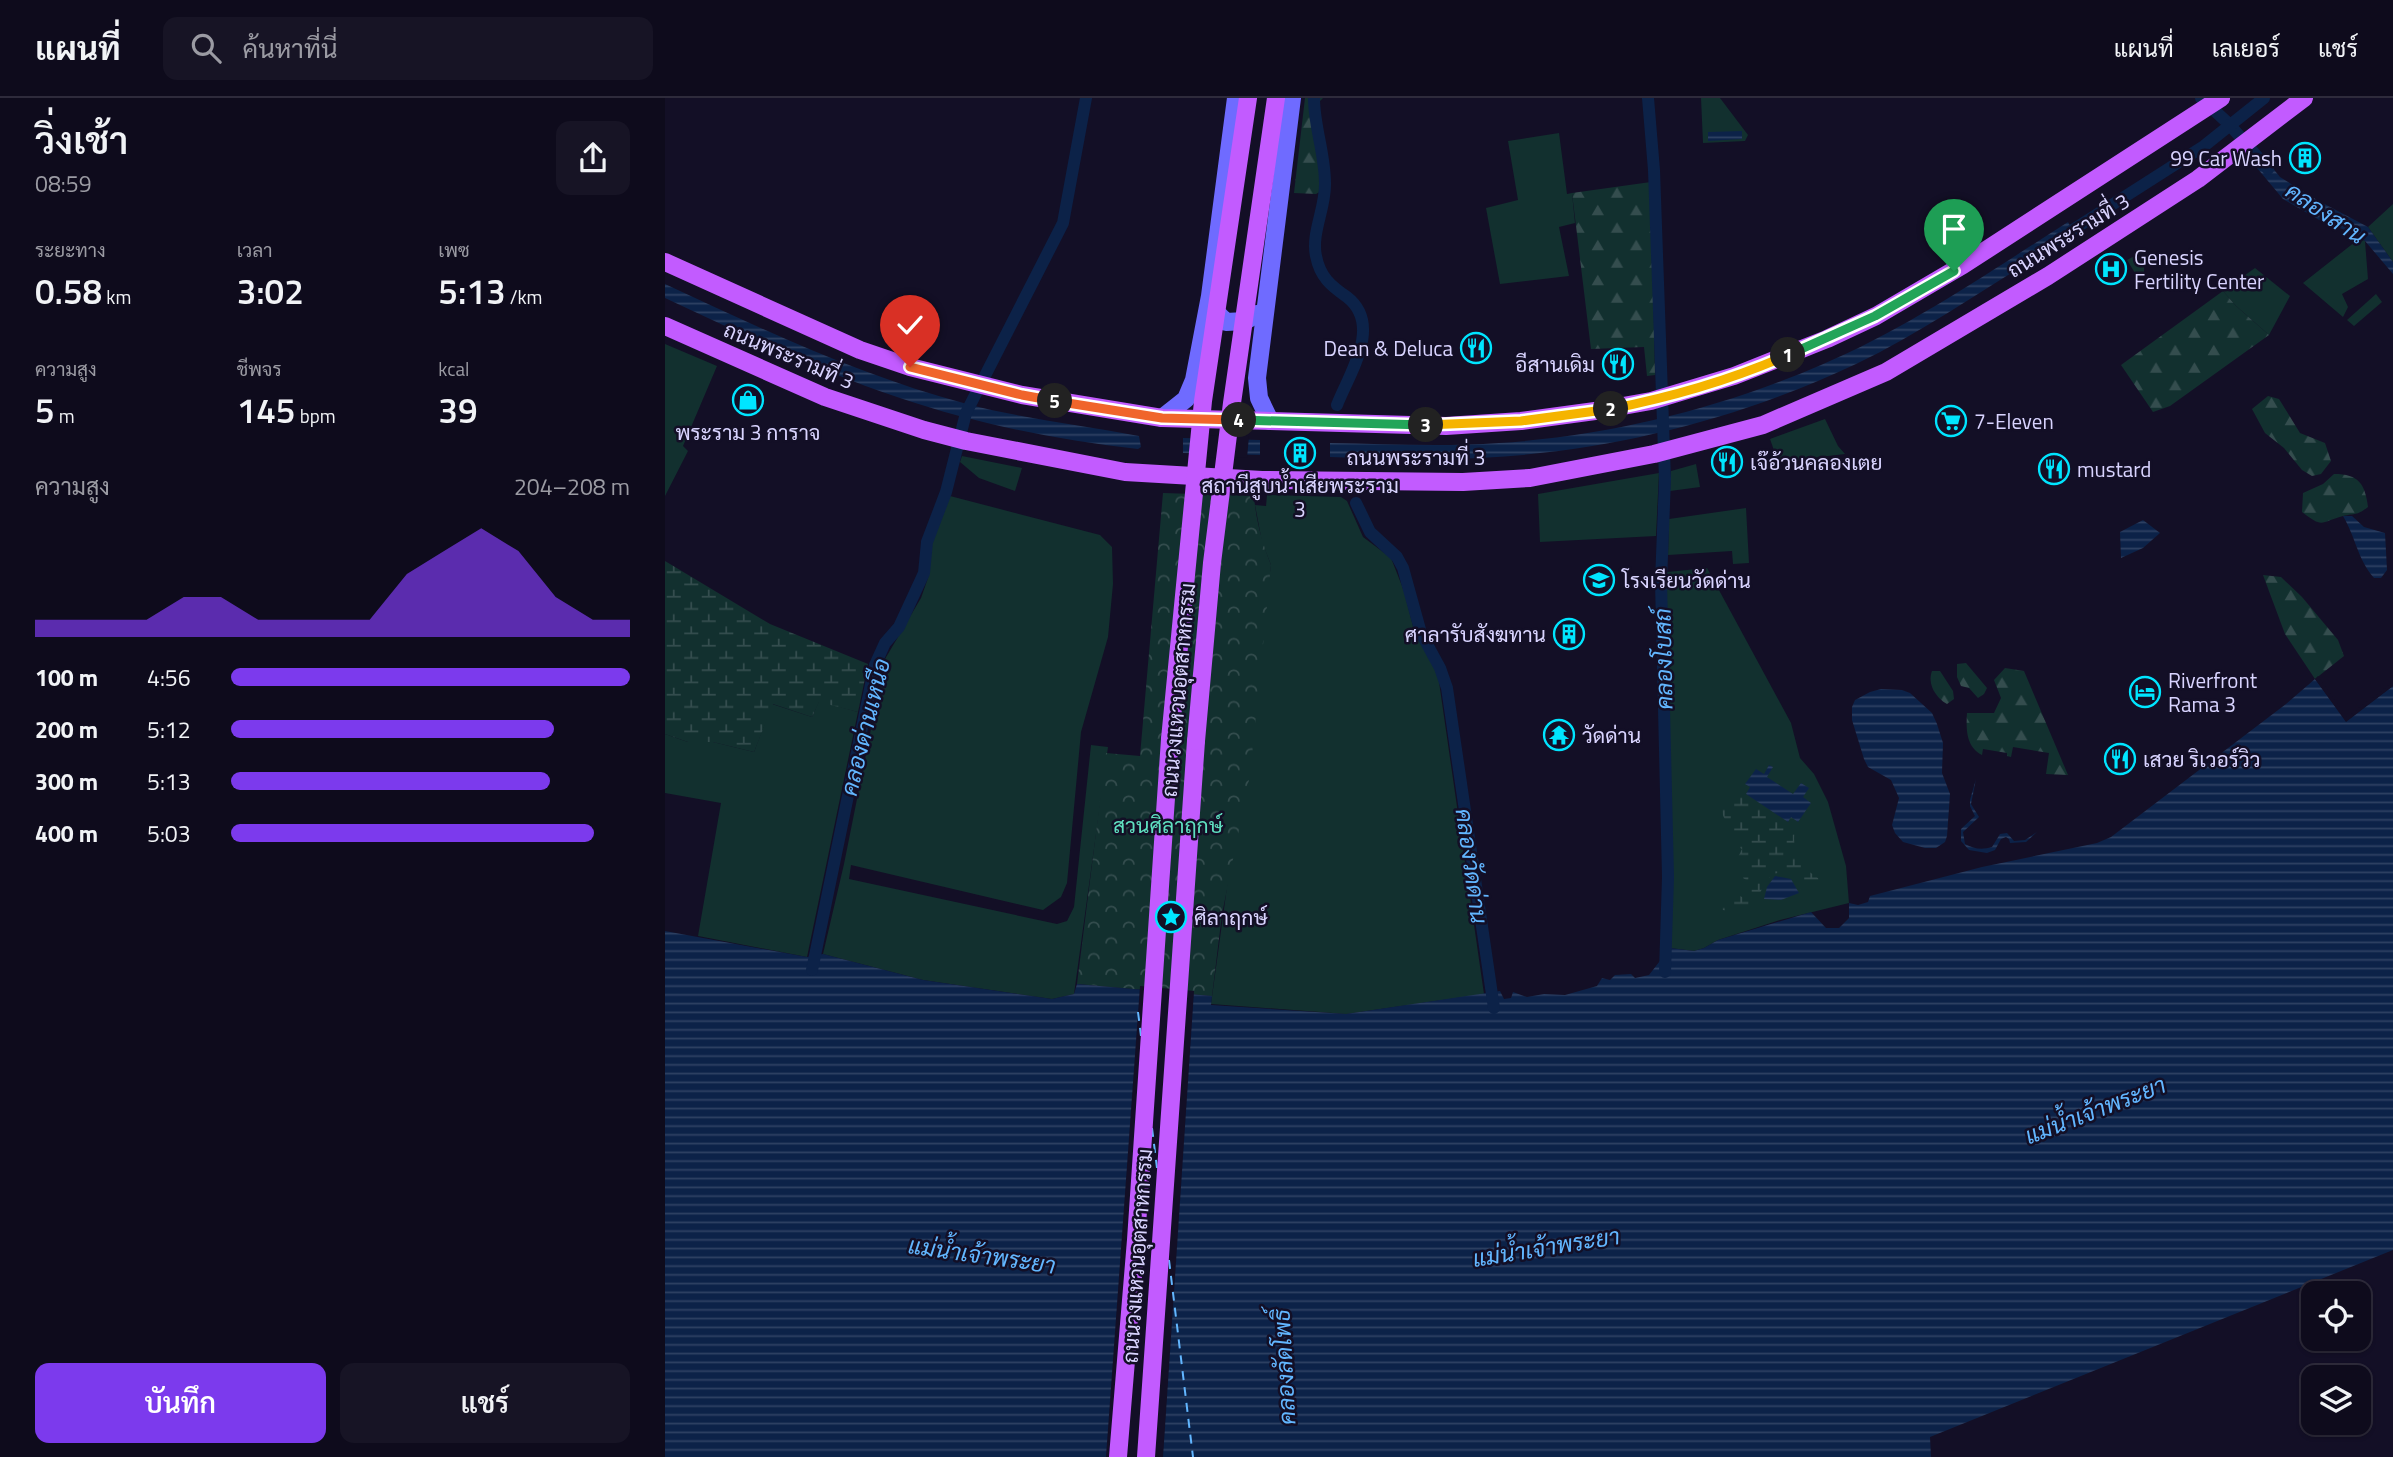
<!DOCTYPE html>
<html lang="th">
<head>
<meta charset="utf-8">
<style>
	:root { --surface:#0e0b1c; --page:#171425; --text:#f1f3f6; --muted:#9b9ba3; --line:#2e2b3b; --accent:#7c3aed }
	body { margin:0; font-family:"Titillium Web",Sarabun,sans-serif; background:var(--page); color:var(--text); height:100vh; display:flex; flex-direction:column; font-size:26px; white-space:nowrap }
	* { box-sizing:border-box; margin:0 }
	p { font-size:23px; color:var(--muted) }
	.icon { flex:none; width:38px; height:38px; fill:none; stroke:currentColor; stroke-width:2; stroke-linecap:round; stroke-linejoin:round }
	.map { position:relative; flex:1; overflow:hidden }
	.side { display:flex; flex-direction:column; background:var(--surface); width:665px }
	.side>* { flex:none }
	.tools { position:absolute; left:1636px; top:1183px; display:grid; gap:14px }
	.tools a { display:grid; place-items:center; width:70px; height:70px; border-radius:14px; background:var(--surface); box-shadow:0 2px 5px #0004,0 0 0 2px var(--line); font-size:35px }
	.pin { position:absolute; display:grid; place-items:center; width:60px; height:60px; color:#fff; margin:-72px -30px; border-radius:50% 50% 50% 0; rotate:-45deg; box-shadow:0 0 7px #0007 }
	.pin .icon { rotate:45deg }
	.km { position:absolute; width:35px; height:35px; margin:-18px; border-radius:50%; background:#222; color:#fff; font-size:19px; line-height:35px; text-align:center }
	.round { display:grid; place-items:center; flex:none; width:74px; height:74px; border-radius:14px; background:var(--page) }
	.summary { display:flex; align-items:center; justify-content:space-between; height:119px; padding:0 35px }
	h1 { font-size:38px; font-weight:600; line-height:52px }
	.metrics { display:grid; grid-template-columns:repeat(3,1fr); gap:10px; height:119px; padding:7px 35px }
	.metrics div { display:grid; align-content:center }
	.metrics b { font-size:35px; font-weight:600 }
	.metrics small { font-size:19px; font-weight:400 }
	.metrics p { font-size:19px }
	.chart { height:196px; padding:14px 35px }
	.chart p { display:flex; justify-content:space-between }
	.chart svg { width:100%; height:126px; margin-top:7px; fill:var(--accent); opacity:.7 }
	.action { display:flex; gap:14px; margin-top:auto; padding:14px 35px }
	.action a { flex:1; height:80px; border-radius:14px; background:var(--accent); color:#fff; font-size:28px; font-weight:600; line-height:80px; text-align:center }
	.action a+a { background:var(--page); color:var(--text) }
	ul { padding:0 35px; list-style:none; font-size:23px }
	li { display:grid; grid-template-columns:112px 84px 1fr; align-items:center; height:52px }
	li i { height:18px; border-radius:9px; background:var(--accent) }
	header { display:flex; align-items:center; gap:42px; box-sizing:border-box; height:98px; padding:0 35px; background:var(--surface); border-bottom:2px solid var(--line) }
	header strong { font-size:33px }
	nav { display:flex; gap:38px; margin-inline-start:auto; font-size:24px }
	.search { width:490px; height:63px; background:var(--page); display:flex; align-items:center; gap:18px; box-sizing:border-box; padding:0 24px; border-radius:14px; color:var(--muted); font-size:26px }
	main { display:flex; flex:1; min-height:0 }
	.map>svg:first-child { display:block }
</style>
</head>
<body>
<header>
<strong>แผนที่</strong>
<div class="search"><svg class="icon" aria-label="search" viewBox="0 0 24 24"><circle cx="10" cy="10" r="6"/><path d="M15 15l6 6"/></svg>ค้นหาที่นี่</div>
<nav><a>แผนที่</a><a>เลเยอร์</a><a>แชร์</a></nav>
</header>
<main>
<section class="side">
<div class="summary"><div><h1>วิ่งเช้า</h1><p>08:59</p></div><a class="round"><svg class="icon" aria-label="share" viewBox="0 0 24 24"><path d="M12 15V3M7 8l5-5 5 5M5 13v7h14v-7"/></svg></a></div>
<div class="metrics">
<div><p>ระยะทาง</p><b>0.58<small> km</small></b></div>
<div><p>เวลา</p><b>3:02</b></div>
<div><p>เพซ</p><b>5:13<small> /km</small></b></div>
</div>
<div class="metrics">
<div><p>ความสูง</p><b>5<small> m</small></b></div>
<div><p>ชีพจร</p><b>145<small> bpm</small></b></div>
<div><p>kcal</p><b>39</b></div>
</div>
<div class="chart"><p><span>ความสูง</span>204–208 m</p>
<svg viewBox="0 0 160 44" preserveAspectRatio="none"><path d="M0 44V38L10 38L20 38L30 38L40 30L50 30L60 38L70 38L80 38L90 38L100 22L110 14L120 6L130 14L140 30L150 38L160 38V44z"/></svg>
</div>
<ul>
<li><b>100 m</b>4:56<i style="width:100%"></i></li>
<li><b>200 m</b>5:12<i style="width:81%"></i></li>
<li><b>300 m</b>5:13<i style="width:80%"></i></li>
<li><b>400 m</b>5:03<i style="width:91%"></i></li>
</ul>
<div class="action"><a>บันทึก</a><a>แชร์</a></div>
</section>
<div class="map">
<svg width="1728" height="1359" viewBox="0 0 1728 1359">
	<defs>
		<pattern id="forest-firs" width="22" height="20" patternUnits="userSpaceOnUse" patternTransform="scale(1.75)"><rect width="22" height="20" fill="#12302f"/><path d="M5 1l3.5 6h-7zM16 11l3.5 6h-7z" fill="#344d4e"/></pattern>
		<pattern id="wetland-marsh" width="20" height="14" patternUnits="userSpaceOnUse" patternTransform="scale(1.75)"><rect width="20" height="14" fill="#12302f"/><path d="M1 5h8M5 5V1M11 12h8M15 12V8" fill="none" stroke="#344d4e"/></pattern>
		<pattern id="park-crowns" width="20" height="18" patternUnits="userSpaceOnUse" patternTransform="scale(1.75)"><rect width="20" height="18" fill="#12302f"/><path d="M2 6a3 3 0 1 1 6 0M12 15a3 3 0 1 1 6 0" fill="none" stroke="#344d4e"/></pattern>
		<pattern id="water-rules" width="6" height="5" patternUnits="userSpaceOnUse" patternTransform="scale(1.75)"><rect width="6" height="5" fill="#0c2248"/><path d="M0 2.5h6" fill="none" stroke="#2f4163"/></pattern>
	</defs>
	<rect width="100%" height="100%" fill="#130f26"/>
	<g fill="#12302f">
		<path d="M1036 0H1055L1083 37 1080 43 1038 45Z"/>
		<path d="M894 35 902 96 907 95 910 125 894 129 904 178 835 186 821 110 853 102 843 43Z"/>
		<path d="M1728 106V164L1703 129Z"/>
		<path d="M1695 140 1700 143 1703 181 1677 196 1683 209 1678 219 1638 185Z"/>
		<path d="M1473 156 1479 165V175L1473 180 1462 162Z"/>
		<path d="M1590 170 1625 198 1604 237 1571 208 1558 193Z"/>
		<path d="M1711 196 1717 204 1689 228 1682 222Z"/>
		<path d="M0 246 52 268 18 348 23 353 0 398Z"/>
		<path d="M1160 321 1173 348 1180 356 1113 364 1105 341Z"/>
		<path d="M297 358 357 370 350 393 314 380 295 364Z"/>
		<path d="M1031 366 1035 389 1005 393 1006 373Z"/>
		<path d="M994 375 991 438 875 444 873 396Z"/>
		<path d="M602 397 676 399 682 403 698 439 726 460 739 493 749 532 772 570 819 896 681 916 546 906 606 467 597 444 590 407 601 408Z"/>
		<path d="M285 398 435 437 447 449 448 486 443 539 416 634 402 785 396 799 378 812 186 767 184 781 392 826 402 823 409 809 426 647 443 649 409 896 387 901 258 882 158 856 179 766 220 561 256 500 263 480 266 446Z"/>
		<path d="M1081 410 1084 465 1068 466 1067 453 1003 457 1004 421Z"/>
		<path d="M1042 470 1126 625 1135 660 1149 676 1163 704 1181 768 1184 805 1115 822 1053 842 1039 850 1029 853 1005 850 1008 779 1001 582 1002 474Z"/>
		<path d="M154 603 193 614 142 859 33 838 56 705 0 695V636L23 644H48L89 654 107 606 147 619Z"/>
	</g>
	<g fill="url(#forest-firs)">
		<path d="M640 0H658L652 6 657 38 656 93 651 96 629 95Z"/>
		<path d="M986 84 990 277 982 278 979 249 926 251 907 95Z"/>
		<path d="M1558 193 1571 208 1604 237 1505 308 1488 314 1456 267Z"/>
		<path d="M1603 298 1614 301 1635 335 1660 345 1666 363 1656 376 1647 378 1637 372 1619 350 1600 335 1587 311Z"/>
		<path d="M1669 376C1694 376 1700 386 1703 409 1691 418 1691 415 1678 418 1655 424 1659 431 1637 414L1638 395 1658 386Z"/>
		<path d="M1598 477 1616 479 1637 499 1673 542 1679 558 1650 581 1620 536Z"/>
		<path d="M1301 565 1322 590 1319 596 1313 600 1304 590 1296 588 1292 579V566Z"/>
		<path d="M1340 570 1359 573 1403 677 1381 676 1384 655 1348 649 1346 659 1342 658V655L1318 651 1317 657C1301 649 1301 631 1302 615H1329L1336 600 1329 582Z"/>
		<path d="M1267 573H1275L1288 593 1289 601 1282 606C1271 600 1262 586 1267 573Z"/>
	</g>
	<g fill="url(#wetland-marsh)">
		<path d="M0 463 105 526 203 566 193 614 154 604 147 619 108 606 89 654 48 644H23L0 636Z"/>
		<path d="M1080 686 1085 689 1081 696 1123 724 1126 719 1133 724C1126 735 1129 759 1138 769 1143 774 1151 777 1156 783V792L1137 793C1127 780 1125 772 1107 776 1091 796 1090 821 1054 811L1057 801 1069 794 1080 801 1088 786 1078 780 1082 769 1072 761 1077 751C1064 745 1065 739 1062 727 1061 721 1057 719 1057 711Z"/>
	</g>
	<path fill="url(#park-crowns)" d="M498 395 589 398C591 423 597 444 606 467L585 677 557 816 547 898 412 886 441 655 475 658Z"/>
	<g fill="url(#water-rules)">
		<path d="M1077 33V41L1043 43V34Z"/>
		<path d="M1597 57 1615 79 1652 102 1703 129 1728 164V176L1700 143 1688 135 1656 123 1618 101 1587 64Z"/>
		<path d="M1403 124 1410 137C1336 178 1268 229 1191 266 1062 327 919 360 776 361 739 362 702 360 665 359V345C721 346 778 349 834 345 944 338 1054 311 1156 267 1243 230 1323 175 1403 124Z"/>
		<path d="M0 186C99 232 196 278 302 306 359 321 417 327 474 338L476 349 473 351C392 342 312 326 235 300 154 273 77 236 0 200Z"/>
		<path d="M518 340 595 342V357L518 355Z"/>
		<path d="M1678 418H1687L1699 429 1720 435 1722 472 1716 480H1709C1692 460 1691 440 1678 418Z"/>
		<path d="M1478 422 1495 435 1478 450 1456 460 1455 434Z"/>
		<path d="M1650 581 1681 623 1728 588V1152L1265 1339 1266 1359H0V833L142 859 158 856 258 882 387 901 409 896 412 886 547 898 546 907 681 916 835 893 839 901 846 900 848 894 862 899 879 896 900 897 932 888 937 880 945 882 950 877 966 876 970 880 984 877 1005 850 1029 853 1039 850 1053 842 1146 814 1161 830H1174L1184 820V805L1193 807 1203 804 1205 798 1317 769 1432 745 1446 739 1621 606Z"/>
		<path d="M1216 591 1237 592 1245 595 1267 615 1272 626 1278 645 1277 675 1285 696 1282 738 1280 744 1271 750H1260L1238 744 1230 735 1227 727 1234 700 1226 682 1203 669 1199 661 1187 622V609L1190 602 1205 594Z"/>
		<path d="M1104 667 1108 669 1102 679 1128 696 1136 685 1144 690 1138 699 1146 705 1133 724 1126 719 1123 724 1081 696 1085 689 1080 686 1091 671 1099 676Z"/>
		<path d="M1311 681 1306 706 1314 719 1298 734 1300 746C1309 751 1317 752 1327 749L1335 736 1342 735 1349 743 1360 742 1372 734 1361 744 1345 745 1344 741 1341 739 1336 741 1330 752 1322 755 1304 752 1296 743V731L1310 718 1305 708V702Z"/>
		<path d="M1110 778 1126 781 1134 795 1116 802 1099 801 1102 789Z"/>
	</g>
	<g fill="#130f26">
		<path d="M528 337 584 338 582 360 525 359Z"/>
		<path d="M1653 578 1682 619 1728 584V588L1681 624 1650 581Z"/>
		<path d="M475 888 529 893 498 1359H441Z"/>
	</g>
	<g fill="none" stroke-linecap="round" stroke-linejoin="round">
		<g stroke="#0c2248" stroke-width="12">
			<path d="M649 0C649 28 660 56 660 85 661 109 646 135 651 158 655 179 666 188 682 199 718 227 684 276 672 307"/>
			<path d="M983 0 989 72 1000 381 996 484 1003 779 1000 874"/>
			<path d="M1536 0 1564 26 1603 71"/>
			<path d="M1395 140 1539 48 1599 0"/>
			<path d="M691 405 705 434 732 459 738 470 756 535 775 570 782 590 829 910"/>
			<path d="M147 872 210 567 220 545 234 529 259 475 262 444 281 394 301 315 398 125 421 0"/>
		</g>
		<g stroke="#62b6ff" stroke-width="2" stroke-dasharray="9 7" stroke-linecap="butt">
			<path d="M473 914 476 938"/>
			<path d="M487 1030 492 1070"/>
			<path d="M504 1162 528 1359"/>
		</g>
		<g stroke="#6f6bff" stroke-width="18">
			<path d="M547 202 551 214 561 224 580 223 592 216"/>
			<path d="M497 320 521 301 529 282 545 198 571 0"/>
			<path d="M605 323 594 300 592 280 627 0"/>
		</g>
		<g stroke="#c25bff" stroke-width="18">
			<path d="M0 164 195 252 245 269 357 297 497 320 781 328 856 323 930 313 986 303 1069 278 1162 241 1211 218 1298 167 1556 0"/>
			<path d="M0 228 160 299 259 332 301 343 460 374 597 382 798 384 865 380 989 356 1098 327 1221 274 1383 178 1533 81 1639 0"/>
			<path d="M453 1359 471 1142 505 641"/>
			<path d="M481 1359 531 643"/>
		</g>
		<g stroke="#c25bff" stroke-width="18">
			<path d="M505 641 538 303 583 0"/>
			<path d="M531 643 547 465 567 305 611 0"/>
		</g>
	</g>
	<g fill="none" stroke-linecap="round" stroke-linejoin="round">
		<g stroke="#fff" stroke-width="14">
			<path id="split-1" d="M1123 257 1210 218 1289 173"/>
		</g>
		<g stroke="#fff" stroke-width="14">
			<path id="split-2" d="M946 311C1007 299 1066 282 1123 257"/>
		</g>
		<g stroke="#fff" stroke-width="14">
			<path id="split-3" d="M761 327 856 323 946 311"/>
		</g>
		<g stroke="#fff" stroke-width="14">
			<path id="split-4" d="M574 322 761 327"/>
		</g>
		<g stroke="#fff" stroke-width="14">
			<path id="split-5" d="M390 303 497 320 574 322"/>
		</g>
		<g stroke="#fff" stroke-width="14">
			<path id="split-6" d="M245 269 357 297 390 303"/>
		</g>
		<use href="#split-1" stroke="#22a559" stroke-width="9"/>
		<use href="#split-2" stroke="#f5b400" stroke-width="9"/>
		<use href="#split-3" stroke="#f5b400" stroke-width="9"/>
		<use href="#split-4" stroke="#22a559" stroke-width="9"/>
		<use href="#split-5" stroke="#f0652b" stroke-width="9"/>
		<use href="#split-6" stroke="#f0652b" stroke-width="9"/>
	</g>
	<defs>
		<g id="building-ring" transform="scale(1.575)"><circle r="9.5" fill="#130f26" stroke="#00e5ff" stroke-width="1.5"/><path d="M-4-6H4V6H1V3H-1V6H-4ZM-2.5-4.3h1.7v1.8h-1.7ZM.8-4.3h1.7v1.8H.8ZM-2.5-1h1.7V.8h-1.7ZM.8-1h1.7V.8H.8Z" fill="#00e5ff"/></g>
		<g id="hospital-ring" transform="scale(1.575)"><circle r="9.5" fill="#130f26" stroke="#00e5ff" stroke-width="1.5"/><path d="M-5-5h3v3.5h4V-5h3V5h-3V1.5h-4V5h-3Z" fill="#00e5ff"/></g>
		<g id="restaurant-ring" transform="scale(1.575)"><circle r="9.5" fill="#130f26" stroke="#00e5ff" stroke-width="1.5"/><path d="M-5-6h1v4h1v-4h1v4h1v-4h1v5L-1.5 .5V6h-2V.5L-5-1ZM5-6V6H3V1.5H1.5Q1.5-4 5-6Z" fill="#00e5ff"/></g>
		<g id="shop-ring" transform="scale(1.575)"><circle r="9.5" fill="#130f26" stroke="#00e5ff" stroke-width="1.5"/><path d="M-5-2.5h2.3a2.7 3.5 0 0 1 5.4 0H5L5.5 6h-11ZM-1.5-2.5h3a1.5 2.3 0 0 0-3 0Z" fill="#00e5ff"/></g>
		<g id="supermarket-ring" transform="scale(1.575)"><circle r="9.5" fill="#130f26" stroke="#00e5ff" stroke-width="1.5"/><path d="M-6-5.5h2.5l.6 2H6L4.5 2H-2.5L-4.4-4H-6ZM-1.5 3.2a1.3 1.3 0 1 0 .1 0ZM3 3.2a1.3 1.3 0 1 0 .1 0Z" fill="#00e5ff"/></g>
		<g id="school-ring" transform="scale(1.575)"><circle r="9.5" fill="#130f26" stroke="#00e5ff" stroke-width="1.5"/><path d="M0-5L7-2L0 1L-7-2ZM-4 1L0 2.5L4 1V4Q0 6-4 4Z" fill="#00e5ff"/></g>
		<g id="hotel-ring" transform="scale(1.575)"><circle r="9.5" fill="#130f26" stroke="#00e5ff" stroke-width="1.5"/><path d="M-6-4.5h1.5V1H6V5H4.5V3h-9V5H-6ZM-4 0a1.8 1.8 0 1 1 3.6 0ZM.5 0V-2.5h3Q6-2.5 6 0Z" fill="#00e5ff"/></g>
		<g id="temple-ring" transform="scale(1.575)"><circle r="9.5" fill="#130f26" stroke="#00e5ff" stroke-width="1.5"/><path d="M0-6L5-2H3V0L6.5 2.5H4V6H1.5V3h-3V6H-4V2.5H-6.5L-3 0V-2H-5Z" fill="#00e5ff"/></g>
		<g id="sight-ring" transform="scale(1.575)"><circle r="9.5" fill="#130f26" stroke="#00e5ff" stroke-width="1.5"/><path d="M0-6L1.8-2.2L6-1.7L2.9 1.2L3.7 5.4L0 3.3L-3.7 5.4L-2.9 1.2L-6-1.7L-1.8-2.2Z" fill="#00e5ff"/></g>
	</defs>
	<g fill-rule="evenodd">
		<use href="#building-ring" x="1640" y="60"/>
		<use href="#hospital-ring" x="1446" y="171"/>
		<use href="#restaurant-ring" x="811" y="250"/>
		<use href="#restaurant-ring" x="953" y="266"/>
		<use href="#shop-ring" x="83" y="302"/>
		<use href="#supermarket-ring" x="1286" y="323"/>
		<use href="#building-ring" x="635" y="355"/>
		<use href="#restaurant-ring" x="1062" y="364"/>
		<use href="#restaurant-ring" x="1389" y="371"/>
		<use href="#school-ring" x="934" y="482"/>
		<use href="#building-ring" x="904" y="536"/>
		<use href="#hotel-ring" x="1480" y="594"/>
		<use href="#temple-ring" x="894" y="637"/>
		<use href="#restaurant-ring" x="1455" y="661"/>
		<use href="#sight-ring" x="506" y="819"/>
	</g>
	<g text-anchor="middle" dominant-baseline="central" stroke-width="5" stroke-linejoin="round" paint-order="stroke">
		<g font-size="21" fill="#d9d4ff" stroke="#130f26" text-anchor="start">
			<text x="1617" y="60" text-anchor="end">99 Car Wash</text>
			<text x="1469" y="159">Genesis<tspan x="1469" dy="24">Fertility Center</tspan></text>
			<text x="788" y="250" text-anchor="end">Dean &amp; Deluca</text>
			<text x="930" y="266" text-anchor="end">อีสานเดิม</text>
			<text x="1309" y="323">7-Eleven</text>
			<text x="83" y="334" text-anchor="middle">พระราม 3 การาจ</text>
			<text x="1085" y="364">เจ๊อ้วนคลองเตย</text>
			<text x="1412" y="371">mustard</text>
			<text x="635" y="387" text-anchor="middle">สถานีสูบน้ำเสียพระราม<tspan x="635" dy="24">3</tspan></text>
			<text x="957" y="482">โรงเรียนวัดด่าน</text>
			<text x="881" y="536" text-anchor="end">ศาลารับสังฆทาน</text>
			<text x="1503" y="582">Riverfront<tspan x="1503" dy="24">Rama 3</tspan></text>
			<text x="917" y="637">วัดด่าน</text>
			<text x="1478" y="661">เสวย ริเวอร์วิว</text>
			<text x="529" y="819">ศิลาฤกษ์</text>
		</g>
		<g font-size="21" fill="#d9d4ff" stroke="#130f26">
			<text transform="translate(1403 137) rotate(-32)">ถนนพระรามที่ 3</text>
			<text transform="translate(124 257) rotate(23)">ถนนพระรามที่ 3</text>
			<text x="751" y="359">ถนนพระรามที่ 3</text>
			<text transform="translate(513 592) rotate(-85)">ถนนวงแหวนอุตสาหกรรม</text>
			<text transform="translate(472 1158) rotate(-86)">ถนนวงแหวนอุตสาหกรรม</text>
		</g>
		<g font-size="21" fill="#5fe0c0" stroke="#130f26">
			<text x="503" y="727">สวนศิลาฤกษ์</text>
		</g>
		<g font-size="23" font-style="italic" fill="#62b6ff" stroke="#130f26">
			<text transform="translate(1661 115) rotate(34)">คลองสาน</text>
			<text transform="translate(998 561) rotate(-91)">คลองโบสถ์</text>
			<text transform="translate(200 629) rotate(-76)">คลองด่านเหนือ</text>
			<text transform="translate(807 768) rotate(82)">คลองวัดด่าน</text>
			<text transform="translate(1430 1012) rotate(-21)">แม่น้ำเจ้าพระยา</text>
			<text transform="translate(881 1149) rotate(-9)">แม่น้ำเจ้าพระยา</text>
			<text transform="translate(317 1157) rotate(8)">แม่น้ำเจ้าพระยา</text>
			<text transform="translate(619 1269) rotate(-93)">คลองลัดโพธิ์</text>
		</g>
	</g>
</svg>
<div class="tools">
<a><svg class="icon" aria-label="locate" viewBox="0 0 24 24"><circle cx="12" cy="12" r="6"/><path d="M12 2v4M12 18v4M2 12h4M18 12h4"/></svg></a>
<a><svg class="icon" aria-label="layers" viewBox="0 0 24 24"><path d="M12 4l9 5-9 5-9-5zM3 14l9 5 9-5"/></svg></a>
</div>
<div class="pin" style="left:1289px;top:173px;background:#1e9e55"><svg class="icon" aria-label="arrive" viewBox="0 0 24 24"><path d="M6 21V4h12l-3 4 3 4H6"/></svg></div>
<div class="pin" style="left:245px;top:269px;background:#d93025"><svg class="icon" aria-label="check" viewBox="0 0 24 24"><path d="M5 12l5 5 9-10"/></svg></div>
<b class="km" style="left:1123px;top:257px">1</b>
<b class="km" style="left:946px;top:311px">2</b>
<b class="km" style="left:761px;top:327px">3</b>
<b class="km" style="left:574px;top:322px">4</b>
<b class="km" style="left:390px;top:303px">5</b>
</div>
</main>
</body>
</html>
